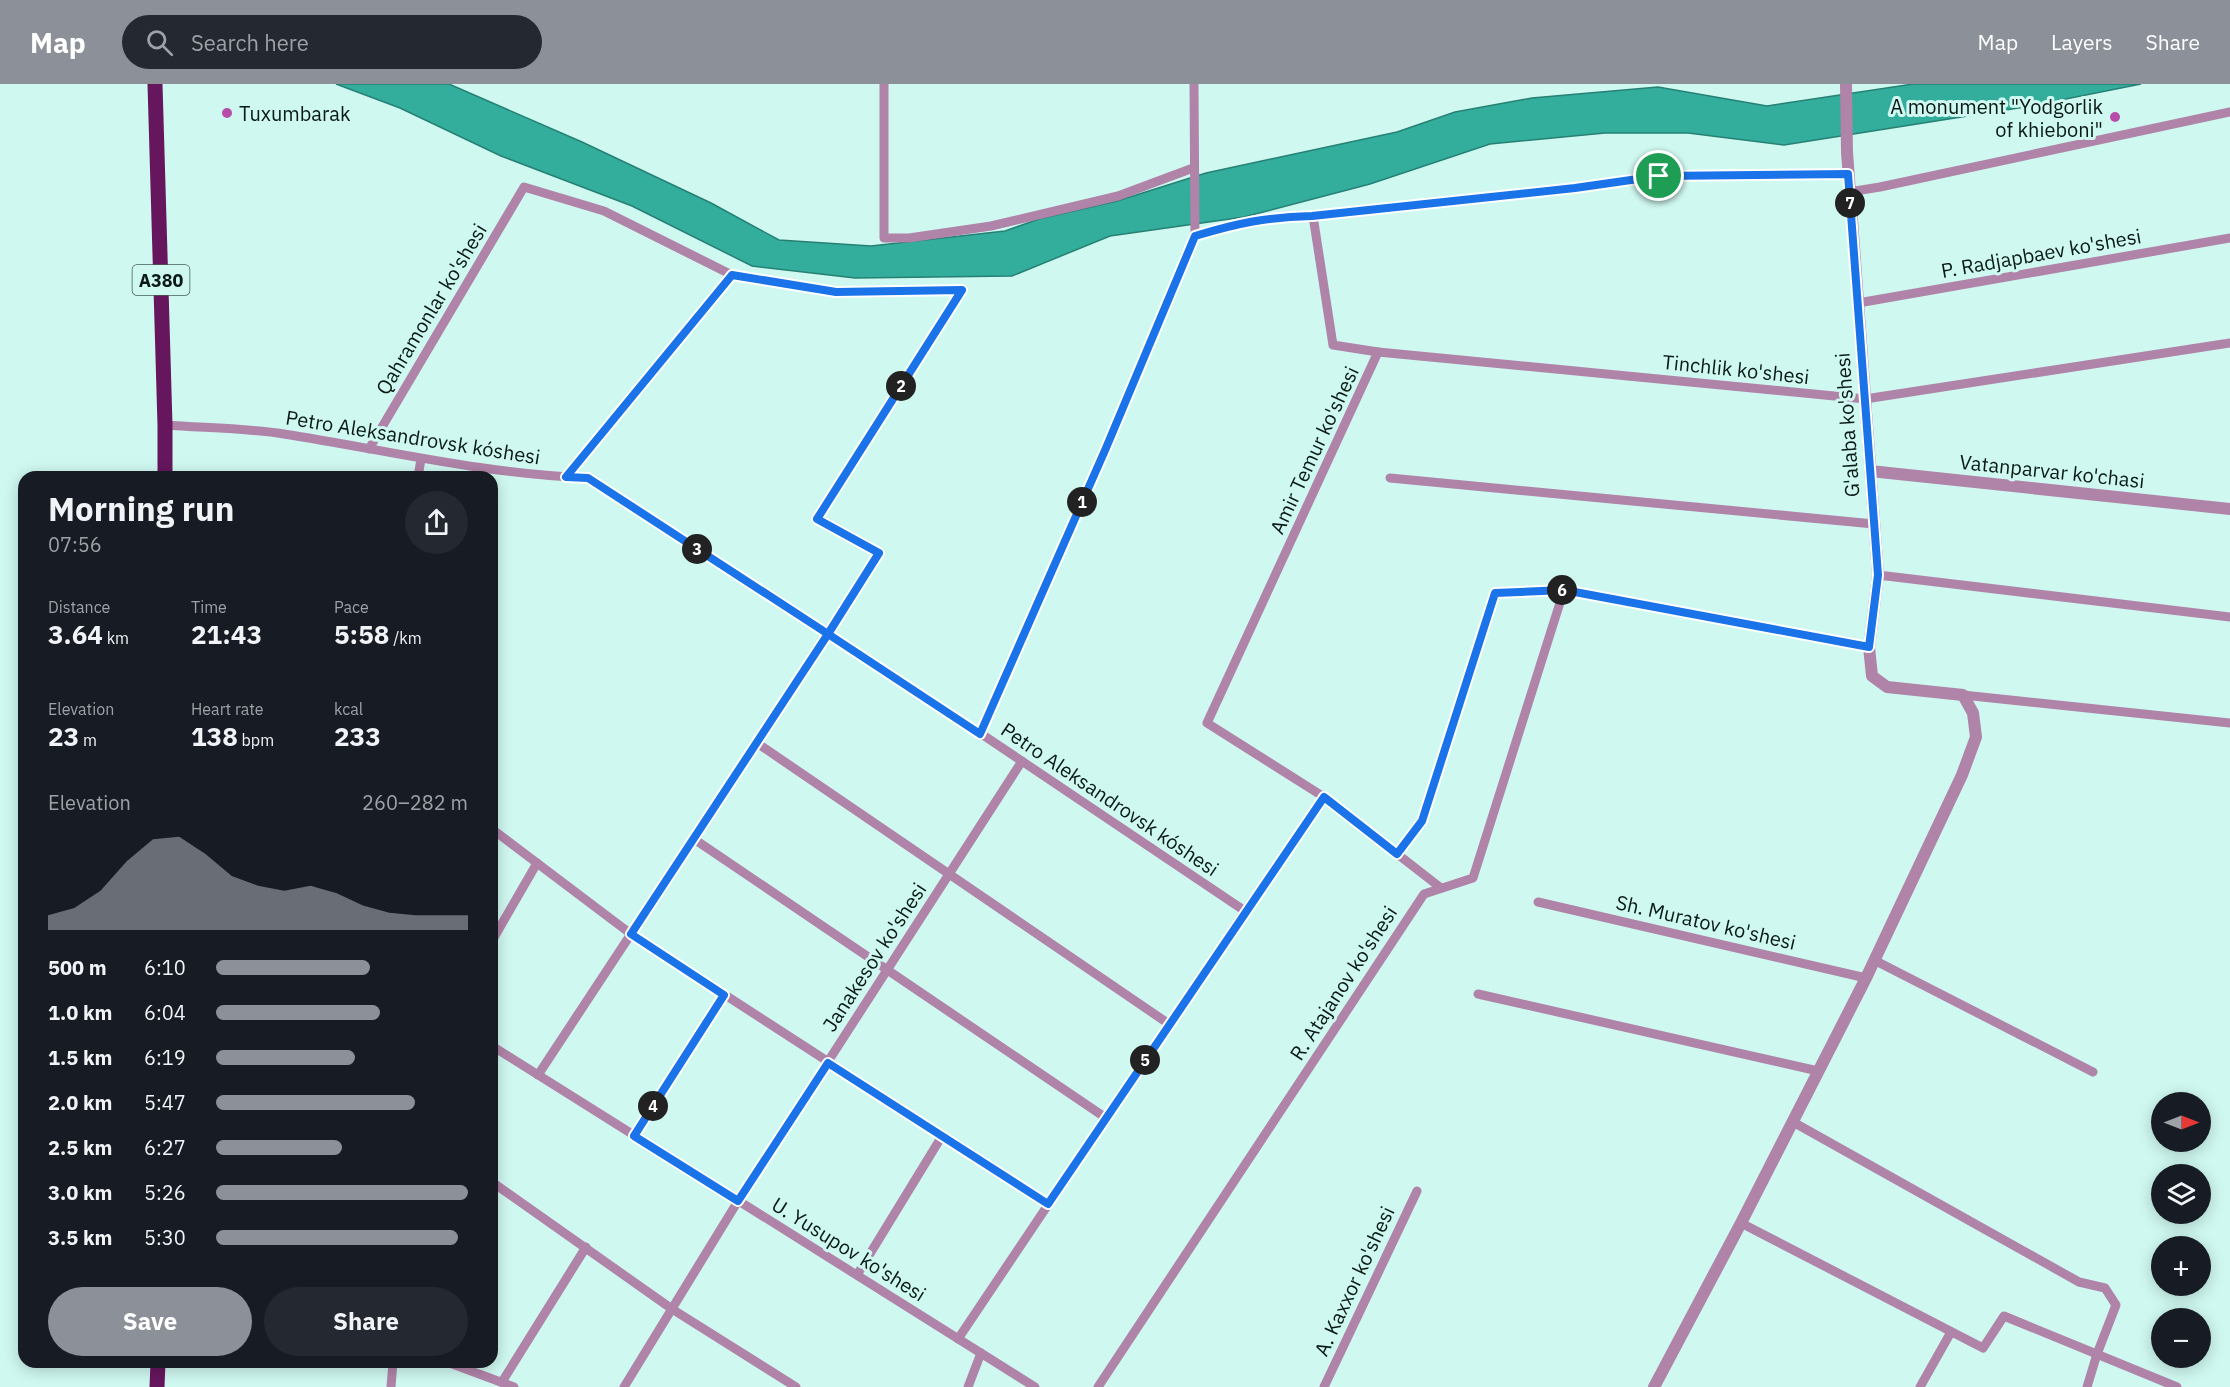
<!DOCTYPE html>
<html lang="en">
<head>
<meta charset="utf-8">
<style>
	:root { --surface:#171b24; --page:#242831; --text:#f1f3f6; --muted:#9ea1a6; --accent:#8c9099 }
	body { margin:0; font-family:"IBM Plex Sans",sans-serif; background:var(--page); color:var(--text); height:100vh; display:flex; flex-direction:column; font-size:22px; white-space:nowrap }
	* { box-sizing:border-box; margin:0 }
	p { font-size:20px; color:var(--muted) }
	.icon { flex:none; width:33px; height:33px; fill:none; stroke:currentColor; stroke-width:2; stroke-linecap:round; stroke-linejoin:round }
	.map { position:relative; flex:1; overflow:hidden }
	.sheet { position:absolute; left:18px; top:387px; width:480px; height:897px; display:flex; flex-direction:column; background:var(--surface); border-radius:18px; box-shadow:0 3px 15px #0003 }
	.sheet>* { flex:none }
	.needle { width:39px; rotate:90deg }
	.controls { position:absolute; left:2151px; top:1008px; display:grid; gap:12px }
	.controls a { display:grid; place-items:center; width:60px; height:60px; border-radius:50%; background:var(--surface); box-shadow:0 3px 15px #0003; font-size:30px }
	.pin { position:absolute; display:grid; place-items:center; width:51px; height:51px; color:#fff; margin:-26px; border:3px solid #fff; border-radius:50%; box-shadow:0 2px 6px #0007 }
	.km { position:absolute; width:30px; height:30px; margin:-15px; border-radius:50%; background:#222; color:#fff; font-size:16px; line-height:30px; text-align:center }
	.round { display:grid; place-items:center; flex:none; width:63px; height:63px; border-radius:32px; background:var(--page) }
	.headline { display:flex; align-items:center; justify-content:space-between; height:102px; padding:0 30px }
	h1 { font-size:33px; font-weight:700; line-height:45px }
	.figures { display:grid; grid-template-columns:repeat(3,1fr); gap:9px; height:102px; padding:6px 30px }
	.figures div { display:grid; align-content:center }
	.figures b { font-size:26px; font-weight:700 }
	.figures small { font-size:16px; font-weight:400 }
	.figures p { font-size:16px }
	.chart { height:168px; padding:12px 30px }
	.chart p { display:flex; justify-content:space-between }
	.chart svg { width:100%; height:108px; margin-top:6px; fill:var(--accent); opacity:.7 }
	.primary-button { display:flex; gap:12px; margin-top:auto; padding:12px 30px }
	.primary-button a { flex:1; height:69px; border-radius:36px; background:var(--accent); color:#fff; font-size:24px; font-weight:700; line-height:69px; text-align:center }
	.primary-button a+a { background:var(--page); color:var(--text) }
	ul { padding:0 30px; list-style:none; font-size:20px }
	li { display:grid; grid-template-columns:96px 72px 1fr; align-items:center; height:45px }
	li i { height:15px; border-radius:8px; background:var(--accent) }
	header { display:flex; align-items:center; gap:36px; box-sizing:border-box; height:84px; padding:0 30px; background:var(--accent); color:#fff }
	header strong { font-size:28px }
	nav { display:flex; gap:33px; margin-inline-start:auto; font-size:21px }
	.search { width:420px; height:54px; background:var(--page); display:flex; align-items:center; gap:15px; box-sizing:border-box; padding:0 21px; border-radius:33px; color:var(--muted); font-size:22px }
	.map>svg:first-child { display:block }
</style>
</head>
<body>
<header>
<strong>Map</strong>
<div class="search"><svg class="icon" aria-label="search" viewBox="0 0 24 24"><circle cx="10" cy="10" r="6"/><path d="M15 15l6 6"/></svg>Search here</div>
<nav><a>Map</a><a>Layers</a><a>Share</a></nav>
</header>
<div class="map">
<svg width="2230" height="1303" viewBox="0 0 2230 1303">
	<rect width="100%" height="100%" fill="#cff8f0"/>
	<path fill="#33ad9c" stroke="#268174" stroke-width="1.5" d="M336 0H449L582 58 711 119 779 156 871 162 1005 147 1039 135 1117 117 1206 89 1397 48 1455 28 1532 14 1658 3 1767 22 1913 0H2141L2031 22 1784 61 1688 49H1605L1490 60 1370 100 1244 133 1110 152 1012 192 855 194 752 182 632 122 501 72 400 24Z"/>
	<g fill="none" stroke-linecap="round" stroke-linejoin="round">
		<g stroke="#b083a8" stroke-width="9">
			<path d="M884 0V154H909L991 142 1118 112 1193 84"/>
			<path d="M1849 108 1880 103 2230 28"/>
			<path d="M1313 132 1333 261 1378 268 1207 639 1324 713 1441 804"/>
			<path d="M1195 152C1238 139 1267 133 1313 132L1575 104 1659 92 1848 90"/>
			<path d="M1858 219 2230 154"/>
			<path d="M1378 268 1865 315 2230 259"/>
			<path d="M165 341C204 344 245 344 284 350 386 366 485 390 588 394L980 649 1245 827"/>
			<path d="M369 365 524 103 604 127 732 191 836 209 962 206"/>
			<path d="M418 393 421 375"/>
			<path d="M566 393 732 191"/>
			<path d="M1390 394 1874 440"/>
			<path d="M1878 491 2230 533"/>
			<path d="M1963 611 2230 639"/>
			<path d="M980 649 1106 364 1195 152 1194 0"/>
			<path d="M757 659 1169 940"/>
			<path d="M492 745 631 850 1048 1120"/>
			<path d="M694 755 1106 1034"/>
			<path d="M1397 769 1422 737 1495 509 1564 506 1869 563"/>
			<path d="M1538 818 1866 894"/>
			<path d="M492 857 537 779"/>
			<path d="M1874 876 2093 988"/>
			<path d="M1478 910 1818 987"/>
			<path d="M492 962 1035 1303"/>
			<path d="M538 991 828 551 879 469 817 435 962 206"/>
			<path d="M1793 1038 2079 1198 2105 1204 2116 1221 2097 1270 2087 1303"/>
			<path d="M634 1051 725 911"/>
			<path d="M492 1098 672 1225 796 1303"/>
			<path d="M1741 1139 1983 1264 2004 1232 2177 1303"/>
			<path d="M857 1191 942 1052"/>
			<path d="M958 1255 1245 827 1324 713"/>
			<path d="M447 1278 514 1303"/>
			<path d="M502 1298 586 1163"/>
			<path d="M391 1303 393 1278"/>
			<path d="M624 1303 738 1117 1022 677"/>
			<path d="M968 1303 981 1269"/>
			<path d="M1098 1303 1424 810 1473 794 1564 506"/>
			<path d="M1324 1303 1417 1107"/>
			<path d="M1920 1303 1951 1248"/>
		</g>
		<g stroke="#b083a8" stroke-width="12">
			<path d="M1870 387 2230 425"/>
			<path d="M1654 1303 1741 1139 1866 894 1962 691 1976 653 1973 629 1963 611 1887 603 1872 592 1869 563 1878 491 1847 68 1846 0"/>
		</g>
		<g stroke="#66165d" stroke-width="15">
			<path d="M155 0 165 341V393"/>
			<path d="M157 1303 158 1278"/>
		</g>
	</g>
	<g fill="none" stroke-linecap="round" stroke-linejoin="round">
		<g stroke="#fff" stroke-width="12">
			<path id="route" d="M1659 92 1575 104 1312 132C1267 133 1238 139 1195 152L1106 364 980 650 828 550 879 469 817 435 962 206 836 208 732 191 566 393 588 394 828 550 631 850 724 911 634 1052 738 1117 828 979 1048 1120 1324 713 1397 770 1422 737 1495 509 1564 506 1869 563 1878 491 1848 90 1659 92"/>
		</g>
		<use href="#route" stroke="#1a73e8" stroke-width="8"/>
	</g>
	<g fill="#b94caa" stroke="#cff8f0" stroke-width="2">
		<circle cx="227" cy="29" r="6"/>
		<circle cx="2115" cy="33" r="6"/>
	</g>
	<g text-anchor="middle" dominant-baseline="central" stroke-width="6" stroke-linejoin="round" paint-order="stroke">
		<rect fill="#cff8f0" stroke="#445c57" stroke-width="1.5" x="132.5" y="181" width="57" height="30" rx="4.5"/>
		<g font-size="18" font-weight="bold" fill="#091916">
			<text x="161" y="196">A380</text>
		</g>
		<g font-size="20" fill="#091916" stroke="#cff8f0" text-anchor="end">
			<text x="2103" y="22">A monument "Yodgorlik<tspan x="2103" dy="23">of khieboni"</tspan></text>
			<text x="239" y="29" text-anchor="start">Tuxumbarak</text>
		</g>
		<g font-size="20" fill="#091916" stroke="#cff8f0">
			<text transform="translate(2041 169) rotate(-10)">P. Radjapbaev ko'shesi</text>
			<text transform="translate(431 225) rotate(-59)">Qahramonlar ko'shesi</text>
			<text transform="translate(1736 285) rotate(6)">Tinchlik ko'shesi</text>
			<text transform="translate(1847 341) rotate(-94)">G'alaba ko'shesi</text>
			<text transform="translate(413 353) rotate(9)">Petro Aleksandrovsk kóshesi</text>
			<text transform="translate(1314 366) rotate(-65)">Amir Temur ko'shesi</text>
			<text transform="translate(2052 387) rotate(6)">Vatanparvar ko'chasi</text>
			<text transform="translate(1110 715) rotate(34)">Petro Aleksandrovsk kóshesi</text>
			<text transform="translate(1706 838) rotate(13)">Sh. Muratov ko'shesi</text>
			<text transform="translate(874 873) rotate(-57)">Janakesov ko'shesi</text>
			<text transform="translate(1343 899) rotate(-57)">R. Atajanov ko'shesi</text>
			<text transform="translate(849 1165) rotate(32)">U. Yusupov ko'shesi</text>
			<text transform="translate(1354 1197) rotate(-65)">A. Kaxxor ko'shesi</text>
		</g>
	</g>
</svg>
<div class="controls">
<a><svg class="needle" viewBox="-14 -14 28 28"><path d="M0-13l5 13h-10z" fill="#e53935"/><path d="M0 13l5-13h-10z" fill="#9ea1a6"/></svg></a>
<a><svg class="icon" aria-label="layers" viewBox="0 0 24 24"><path d="M12 4l9 5-9 5-9-5zM3 14l9 5 9-5"/></svg></a>
<a>+</a>
<a>−</a>
</div>
<div class="pin" style="left:1659px;top:92px;background:#1e9e55"><svg class="icon" aria-label="arrive" viewBox="0 0 24 24"><path d="M6 21V4h12l-3 4 3 4H6"/></svg></div>
<b class="km" style="left:1082px;top:418px">1</b>
<b class="km" style="left:901px;top:302px">2</b>
<b class="km" style="left:697px;top:465px">3</b>
<b class="km" style="left:653px;top:1022px">4</b>
<b class="km" style="left:1145px;top:976px">5</b>
<b class="km" style="left:1562px;top:506px">6</b>
<b class="km" style="left:1850px;top:119px">7</b>
<section class="sheet">
<div class="headline"><div><h1>Morning run</h1><p>07:56</p></div><a class="round"><svg class="icon" aria-label="share" viewBox="0 0 24 24"><path d="M12 15V3M7 8l5-5 5 5M5 13v7h14v-7"/></svg></a></div>
<div class="figures">
<div><p>Distance</p><b>3.64<small> km</small></b></div>
<div><p>Time</p><b>21:43</b></div>
<div><p>Pace</p><b>5:58<small> /km</small></b></div>
</div>
<div class="figures">
<div><p>Elevation</p><b>23<small> m</small></b></div>
<div><p>Heart rate</p><b>138<small> bpm</small></b></div>
<div><p>kcal</p><b>233</b></div>
</div>
<div class="chart"><p><span>Elevation</span>260–282 m</p>
<svg viewBox="0 0 160 44" preserveAspectRatio="none"><path d="M0 44V38L10 35L20 28L30 16L40 7L50 6L60 13L70 22L80 26L90 28L100 26L110 29L120 34L130 37L140 38L150 38L160 38V44z"/></svg>
</div>
<ul>
<li><b>500 m</b>6:10<i style="width:61%"></i></li>
<li><b>1.0 km</b>6:04<i style="width:65%"></i></li>
<li><b>1.5 km</b>6:19<i style="width:55%"></i></li>
<li><b>2.0 km</b>5:47<i style="width:79%"></i></li>
<li><b>2.5 km</b>6:27<i style="width:50%"></i></li>
<li><b>3.0 km</b>5:26<i style="width:100%"></i></li>
<li><b>3.5 km</b>5:30<i style="width:96%"></i></li>
</ul>
<div class="primary-button"><a>Save</a><a>Share</a></div>
</section>
</div>
</body>
</html>
